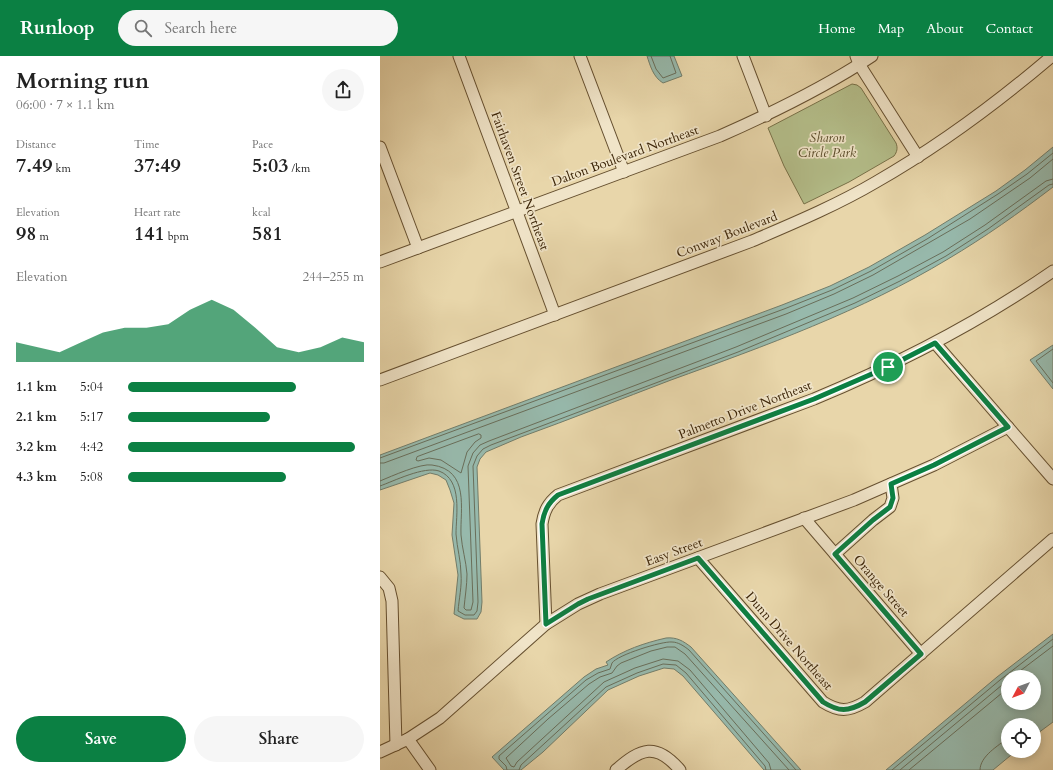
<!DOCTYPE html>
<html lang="en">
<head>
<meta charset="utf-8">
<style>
	:root { --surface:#fff; --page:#f6f6f6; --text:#222; --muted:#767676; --accent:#0b8043 }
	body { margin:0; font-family:Cardo,serif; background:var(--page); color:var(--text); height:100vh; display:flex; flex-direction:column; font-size:15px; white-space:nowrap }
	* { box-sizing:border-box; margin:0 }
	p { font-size:13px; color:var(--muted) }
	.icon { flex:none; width:22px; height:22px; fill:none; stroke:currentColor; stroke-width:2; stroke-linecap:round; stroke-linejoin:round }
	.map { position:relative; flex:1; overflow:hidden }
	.sheet { display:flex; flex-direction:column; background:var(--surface); width:380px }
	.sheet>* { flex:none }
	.needle { width:26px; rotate:229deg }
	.tools { position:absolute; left:621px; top:614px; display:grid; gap:8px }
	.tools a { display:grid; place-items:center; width:40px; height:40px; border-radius:50%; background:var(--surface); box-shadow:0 2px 10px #0003; font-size:20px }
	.pin { position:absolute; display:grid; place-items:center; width:34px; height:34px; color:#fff; margin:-17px; border:2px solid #fff; border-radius:50%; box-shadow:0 1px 4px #0007 }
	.round { display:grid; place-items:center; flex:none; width:42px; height:42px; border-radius:21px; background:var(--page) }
	.head { display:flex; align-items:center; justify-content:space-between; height:68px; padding:0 16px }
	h1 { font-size:22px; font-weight:600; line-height:30px }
	.stats { display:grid; grid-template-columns:repeat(3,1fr); gap:6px; height:68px; padding:4px 16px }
	.stats div { display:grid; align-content:center }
	.stats b { font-size:20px; font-weight:600 }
	.stats small { font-size:11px; font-weight:400 }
	.stats p { font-size:11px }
	.chart { height:112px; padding:8px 16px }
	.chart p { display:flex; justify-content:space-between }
	.chart svg { width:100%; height:72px; margin-top:4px; fill:var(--accent); opacity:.7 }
	.cta { display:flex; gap:8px; margin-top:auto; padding:8px 16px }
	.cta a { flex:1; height:46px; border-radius:24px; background:var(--accent); color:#fff; font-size:16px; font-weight:600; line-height:46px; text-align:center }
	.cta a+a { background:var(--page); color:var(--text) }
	ul { padding:0 16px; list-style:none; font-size:13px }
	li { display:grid; grid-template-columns:64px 48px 1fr; align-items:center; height:30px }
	li i { height:10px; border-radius:5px; background:var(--accent) }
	header { display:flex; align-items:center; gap:24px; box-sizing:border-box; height:56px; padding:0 20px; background:var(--accent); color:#fff }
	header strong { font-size:19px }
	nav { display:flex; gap:22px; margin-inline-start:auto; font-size:14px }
	.search { width:280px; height:36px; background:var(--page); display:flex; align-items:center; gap:10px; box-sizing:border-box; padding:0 14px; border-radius:22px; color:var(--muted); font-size:15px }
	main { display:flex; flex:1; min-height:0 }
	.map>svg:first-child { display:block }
</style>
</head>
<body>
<header>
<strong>Runloop</strong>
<div class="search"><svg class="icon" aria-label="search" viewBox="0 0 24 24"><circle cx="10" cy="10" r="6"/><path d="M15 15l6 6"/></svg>Search here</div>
<nav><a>Home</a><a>Map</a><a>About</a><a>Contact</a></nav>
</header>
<main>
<section class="sheet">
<div class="head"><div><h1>Morning run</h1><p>06:00 · 7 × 1.1 km</p></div><a class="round"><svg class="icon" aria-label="share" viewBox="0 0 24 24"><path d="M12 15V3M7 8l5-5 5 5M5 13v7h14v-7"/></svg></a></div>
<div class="stats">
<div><p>Distance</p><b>7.49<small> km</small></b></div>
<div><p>Time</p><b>37:49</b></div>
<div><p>Pace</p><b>5:03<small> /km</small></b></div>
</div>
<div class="stats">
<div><p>Elevation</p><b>98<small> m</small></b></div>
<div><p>Heart rate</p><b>141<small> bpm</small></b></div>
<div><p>kcal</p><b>581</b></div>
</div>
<div class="chart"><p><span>Elevation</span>244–255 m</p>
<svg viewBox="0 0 160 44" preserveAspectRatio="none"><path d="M0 44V32L10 35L20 38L30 32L40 26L50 23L60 23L70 21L80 12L90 6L100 12L110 23L120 35L130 38L140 35L150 29L160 32V44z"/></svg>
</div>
<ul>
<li><b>1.1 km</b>5:04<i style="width:71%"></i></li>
<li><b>2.1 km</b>5:17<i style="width:60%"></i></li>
<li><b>3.2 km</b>4:42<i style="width:96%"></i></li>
<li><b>4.3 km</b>5:08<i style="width:67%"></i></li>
</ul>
<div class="cta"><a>Save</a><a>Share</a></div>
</section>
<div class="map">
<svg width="673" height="714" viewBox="0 0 673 714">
	<rect width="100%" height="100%" fill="#e8d6aa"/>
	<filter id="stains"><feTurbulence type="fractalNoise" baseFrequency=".005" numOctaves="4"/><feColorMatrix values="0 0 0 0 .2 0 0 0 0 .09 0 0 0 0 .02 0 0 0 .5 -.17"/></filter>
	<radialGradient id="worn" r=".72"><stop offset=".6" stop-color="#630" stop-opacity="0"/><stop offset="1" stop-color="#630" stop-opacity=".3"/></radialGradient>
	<path fill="#b4be8a" stroke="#787148" d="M472 28 477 29 481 32 516 87C518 92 517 96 514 100L469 126 424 148 404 110 388 72Z"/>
	<g fill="#97b9ac" stroke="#727d6a" fill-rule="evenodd">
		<path d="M267 0H294L302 20 283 27C273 21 270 9 267 0Z"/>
		<path d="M673 91V131C639 157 605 181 568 203 482 255 385 290 291 324 241 343 191 363 141 381L106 396 100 403 97 411 102 546 101 556 97 563H84L74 558 78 519 72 479 74 447 70 434 66 424 58 419 50 417 0 434V399L402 249 450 230 489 211 545 179 616 135 645 114Z"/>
		<path d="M673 289V333L650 304Z"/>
		<path d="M673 578V666L654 680V669H628V695H636L613 714H506L617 621ZM628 621H654V647H628Z"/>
		<path d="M286 582C297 581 303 585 311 591L421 714H384L303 620 294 613 284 612 259 620 228 634 163 696 141 714H124L112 701 204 621 216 613 228 609 226 606C244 594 264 587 286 582Z"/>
	</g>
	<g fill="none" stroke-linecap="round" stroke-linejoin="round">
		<g stroke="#696e5a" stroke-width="1">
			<path d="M271 0 276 13 283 22 296 17 290 0"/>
			<path d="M673 293 656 305 673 327"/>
			<path d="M99 378 101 379V382L95 386 87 396 81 417 61 404 49 402 38 405 36 404 37 401Z"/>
			<path d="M0 402 404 253 452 234 491 215 547 183 618 138 647 118 673 97"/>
			<path d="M0 407H4L406 258 454 238 493 219 590 163 650 122 673 103"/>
			<path d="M0 425C12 420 41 407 52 409 90 414 80 453 81 479 82 492 86 505 87 518 87 529 85 541 84 552L86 554H91L93 546 88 410 93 397 100 389 109 385 356 291 473 242 518 220 563 196 605 169 666 125 673 123"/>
			<path d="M0 430C14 425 44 410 59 415 83 424 76 459 76 478 77 492 81 505 81 518 82 530 79 543 78 555L85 559H94L97 555 98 546 93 410 97 400 103 393 111 389 358 296 475 247 520 225 566 200 608 173 669 129 673 128"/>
			<path d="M632 621 673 590"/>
			<path d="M127 714 126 710 119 703V700L206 624 218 617 230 613C231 611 231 609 232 607 237 599 282 585 292 586 298 586 304 590 309 594L416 714"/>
			<path d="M139 714 141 709 226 631 257 617 283 608 296 609 306 617 385 710 386 714"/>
			<path d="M391 714 389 707 310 614 298 605 283 603 255 612 224 626 137 706 134 711 131 710 126 702 168 663 209 628 220 621 232 617 237 610 241 607 271 595 287 591H295L305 598 409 714"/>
			<path d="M512 714 620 624 673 583"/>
			<path d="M520 714 628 624"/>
			<path d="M529 714 628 632"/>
			<path d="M600 714C600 700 618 690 628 682"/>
		</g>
		<g stroke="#665030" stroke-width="13">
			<g id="minor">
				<path d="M79 0 175 259"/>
				<path d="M200 0 244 116"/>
				<path d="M363 0 386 60"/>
				<path d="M476 0 479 8 538 101"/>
				<path d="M0 91 38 192"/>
				<path d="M0 206 340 80C392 57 444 32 492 0"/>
				<path d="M555 287 673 423"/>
				<path d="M0 324 372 185C414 167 457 149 496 126 559 90 617 47 672 0"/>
				<path d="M424 462 541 598"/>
				<path d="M455 498 493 464 510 451 513 442 511 428"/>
				<path d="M318 502 443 646C459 656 468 656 485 646L673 483"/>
				<path d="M0 521 9 532 12 545 16 689"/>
				<path d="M166 568 162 468C164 455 168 447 178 439L434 343C518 308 598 267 673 215"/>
				<path d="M28 683 50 714"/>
				<path d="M0 696 28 683 60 662 166 568 198 548 220 538 474 444 554 409 628 371"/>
				<path d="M236 714C261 692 276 686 300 714"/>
			</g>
		</g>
		<use href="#minor" stroke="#f0e4c8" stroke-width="11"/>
	</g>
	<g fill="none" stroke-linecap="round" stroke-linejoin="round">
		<g stroke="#fff" stroke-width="8">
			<path id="route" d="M555 287 628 371 554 409 511 428 513 442 510 451 493 464 455 498 541 598 485 646C468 656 459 656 443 646L318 502 208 543 198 548 166 568 162 468C164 455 168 447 178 439L434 343 508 311Z"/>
		</g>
		<use href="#route" stroke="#0b8043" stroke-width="5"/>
	</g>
	<g text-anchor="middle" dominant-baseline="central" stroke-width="3.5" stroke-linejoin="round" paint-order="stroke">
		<g font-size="13" font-style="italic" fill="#594a28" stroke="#f0e4c8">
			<text x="447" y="82">Sharon<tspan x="447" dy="15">Circle Park</tspan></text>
		</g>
		<g font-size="13" fill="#3b2407" stroke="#f0e4c8">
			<text transform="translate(245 100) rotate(-20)">Dalton Boulevard Northeast</text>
			<text transform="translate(140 125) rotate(70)">Fairhaven Street Northeast</text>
			<text transform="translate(347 179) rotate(-21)">Conway Boulevard</text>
			<text transform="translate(365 354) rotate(-21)">Palmetto Drive Northeast</text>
			<text transform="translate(294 496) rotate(-20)">Easy Street</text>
			<text transform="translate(501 530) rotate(49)">Orange Street</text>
			<text transform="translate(409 585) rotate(49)">Dunn Drive Northeast</text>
		</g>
	</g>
	<rect width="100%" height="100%" filter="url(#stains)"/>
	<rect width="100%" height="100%" fill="url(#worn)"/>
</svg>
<div class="tools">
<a><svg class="needle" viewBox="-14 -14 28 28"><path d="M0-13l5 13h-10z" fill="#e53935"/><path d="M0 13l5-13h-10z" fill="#767676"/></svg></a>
<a><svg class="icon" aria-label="locate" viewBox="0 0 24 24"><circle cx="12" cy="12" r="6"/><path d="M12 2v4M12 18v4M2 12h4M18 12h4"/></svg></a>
</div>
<div class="pin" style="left:508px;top:311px;background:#1e9e55"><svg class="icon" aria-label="arrive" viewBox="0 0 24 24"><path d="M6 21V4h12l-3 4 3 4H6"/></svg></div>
</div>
</main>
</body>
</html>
